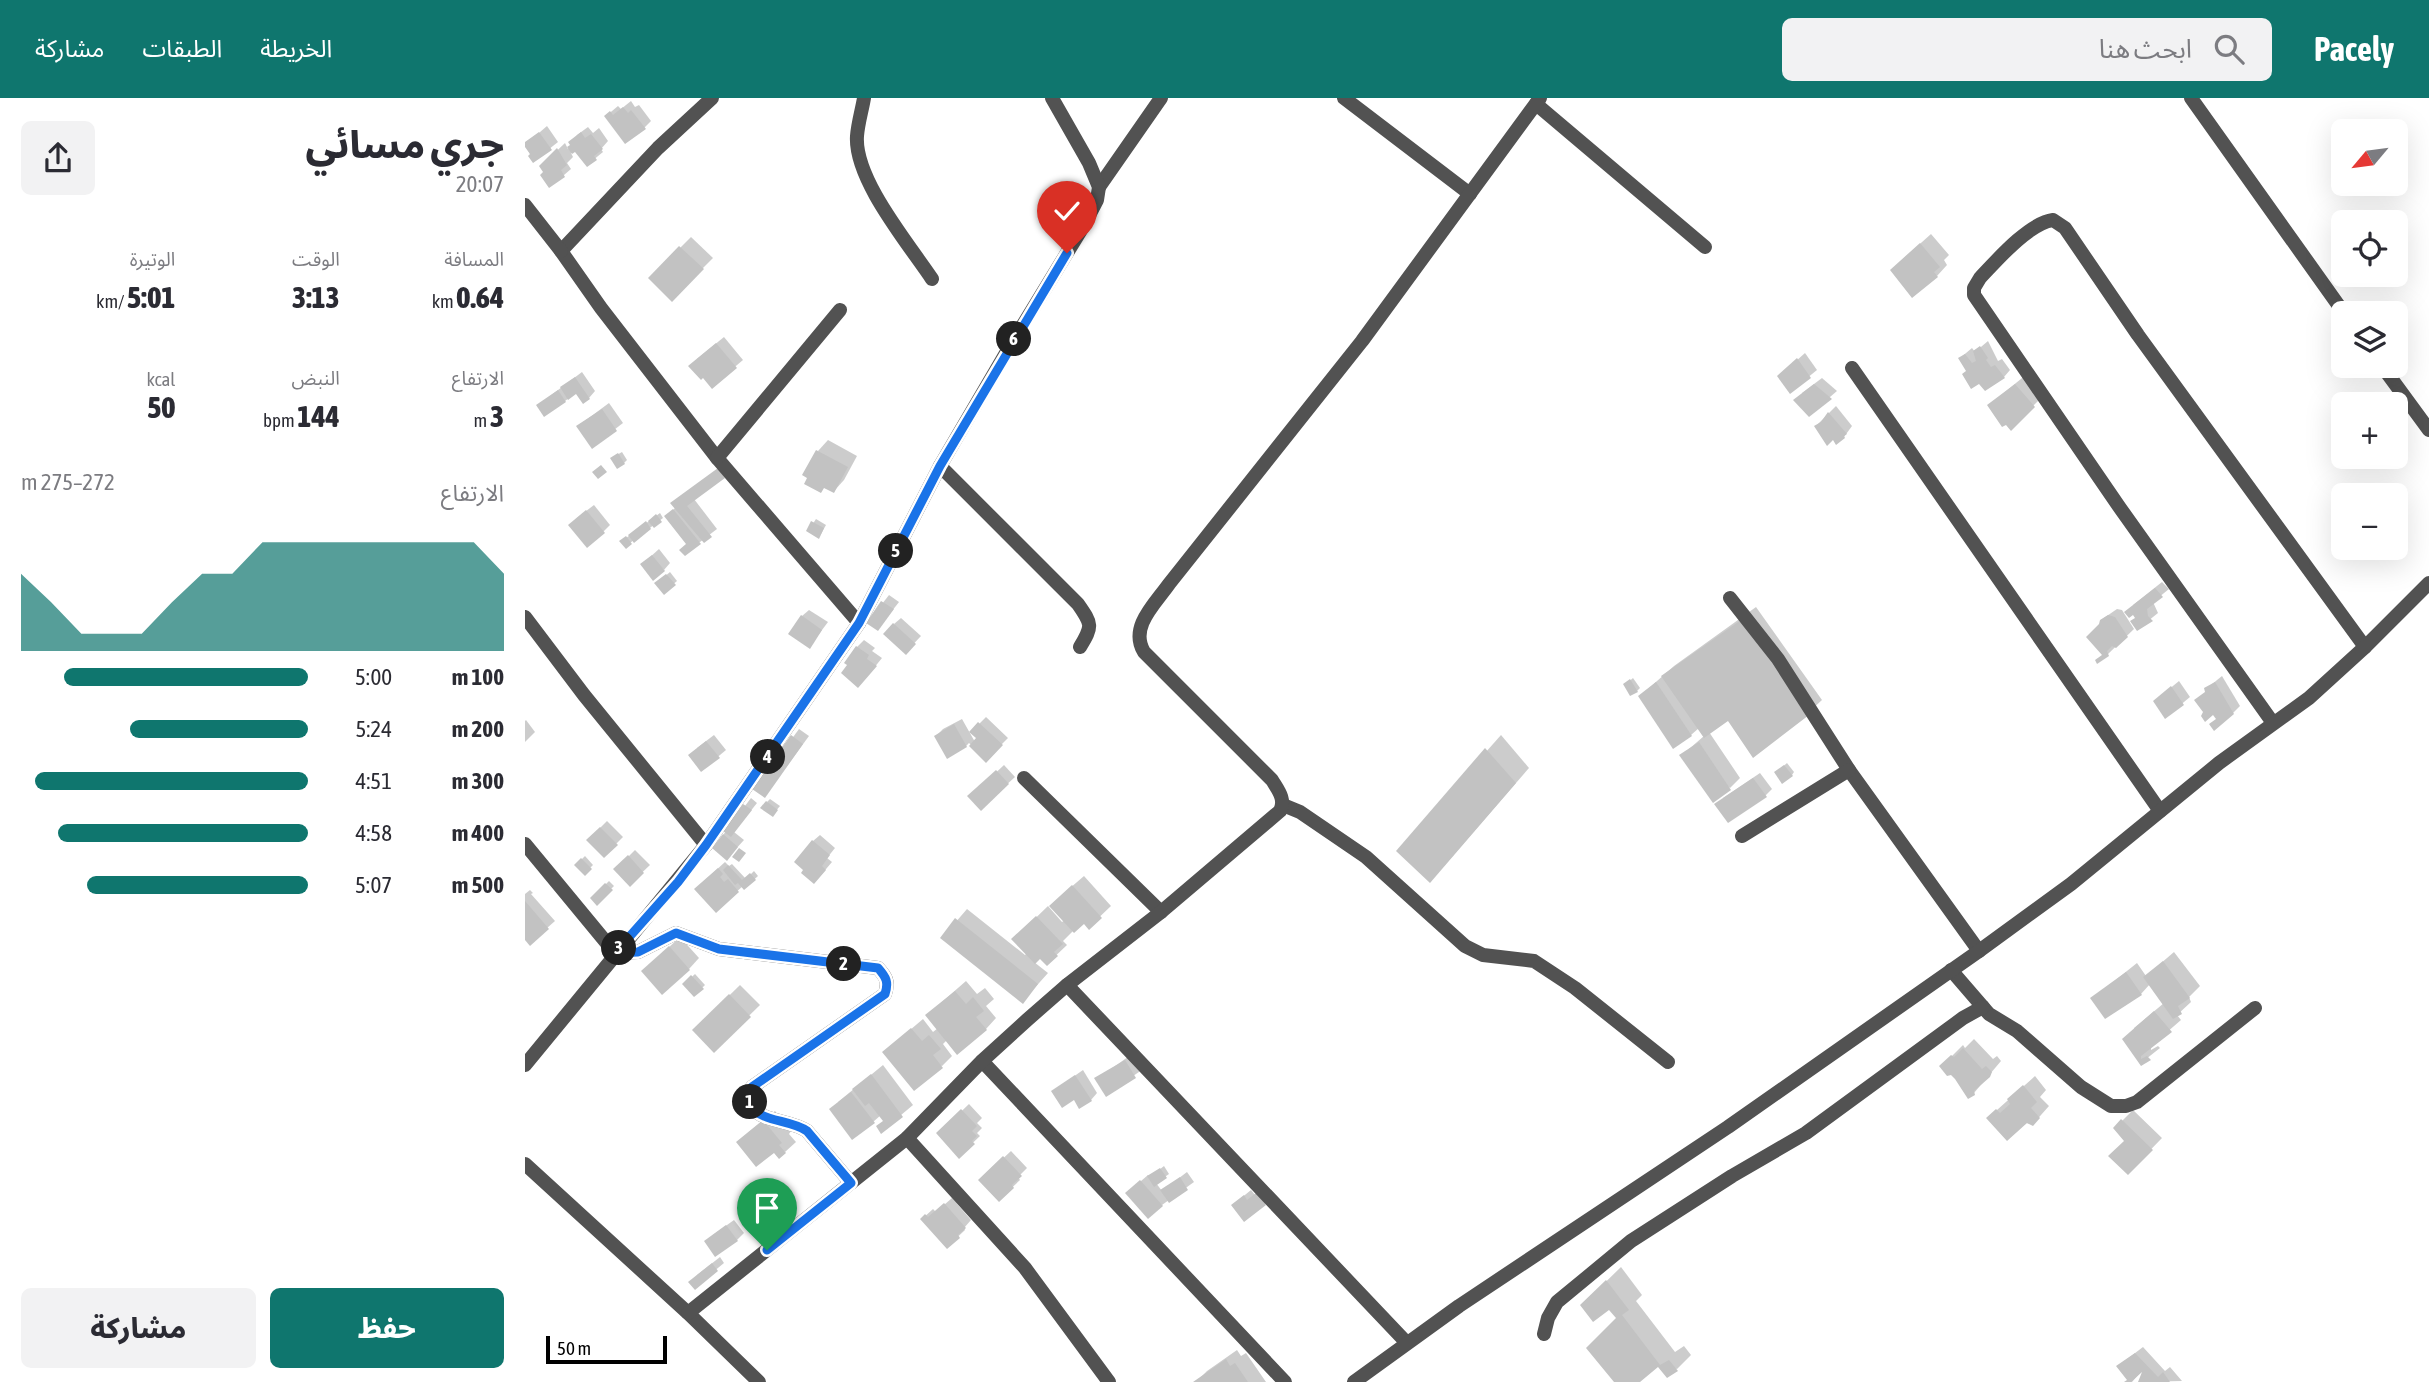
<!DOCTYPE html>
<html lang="ar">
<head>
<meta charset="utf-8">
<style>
	:root { --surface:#fff; --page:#f2f2f3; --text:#2b2b33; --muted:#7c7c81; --accent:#0f766e }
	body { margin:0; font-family:"Asap Condensed","Noto Sans Arabic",sans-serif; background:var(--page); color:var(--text); direction:rtl; height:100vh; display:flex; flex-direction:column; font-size:26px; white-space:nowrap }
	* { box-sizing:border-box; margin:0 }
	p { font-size:23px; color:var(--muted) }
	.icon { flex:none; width:38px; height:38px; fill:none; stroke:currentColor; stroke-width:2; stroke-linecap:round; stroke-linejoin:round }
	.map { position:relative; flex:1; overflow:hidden; direction:ltr }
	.sheet { display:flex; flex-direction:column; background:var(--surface); width:525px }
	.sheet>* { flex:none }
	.needle { width:46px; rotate:241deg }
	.buttons { position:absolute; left:1806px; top:21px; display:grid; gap:14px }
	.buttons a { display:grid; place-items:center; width:77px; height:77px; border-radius:10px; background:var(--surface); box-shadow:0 7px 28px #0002; font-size:35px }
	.scale { position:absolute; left:21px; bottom:18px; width:121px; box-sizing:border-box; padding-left:7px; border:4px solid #000; border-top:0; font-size:19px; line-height:24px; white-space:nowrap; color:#000; -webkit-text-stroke:5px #fff; paint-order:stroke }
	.pin { position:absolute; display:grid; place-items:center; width:60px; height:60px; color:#fff; margin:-72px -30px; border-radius:50% 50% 50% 0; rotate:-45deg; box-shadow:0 0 7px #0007 }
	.pin .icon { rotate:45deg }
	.km { position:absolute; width:35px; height:35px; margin:-18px; border-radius:50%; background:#222; color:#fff; font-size:19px; line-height:35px; text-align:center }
	.round { display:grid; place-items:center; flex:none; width:74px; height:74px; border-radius:10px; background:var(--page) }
	.head { display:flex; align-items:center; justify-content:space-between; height:119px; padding:0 21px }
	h1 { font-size:38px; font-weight:800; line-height:52px }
	.metrics { display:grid; grid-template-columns:repeat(3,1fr); gap:10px; height:119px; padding:7px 21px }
	.metrics div { display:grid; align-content:center }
	.metrics b { font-size:30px; font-weight:800 }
	.metrics small { font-size:19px; font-weight:400 }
	.metrics p { font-size:19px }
	.chart { height:196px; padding:14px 21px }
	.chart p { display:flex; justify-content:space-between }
	.chart svg { width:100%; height:126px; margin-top:7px; fill:var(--accent); opacity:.7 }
	.cta { display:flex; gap:14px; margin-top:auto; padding:14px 21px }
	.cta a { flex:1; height:80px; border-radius:10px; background:var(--accent); color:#fff; font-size:28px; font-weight:800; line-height:80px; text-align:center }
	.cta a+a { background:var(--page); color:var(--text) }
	ul { padding:0 21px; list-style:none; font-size:23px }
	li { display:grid; grid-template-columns:112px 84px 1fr; align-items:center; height:52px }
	li i { height:18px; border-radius:9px; background:var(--accent) }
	header { display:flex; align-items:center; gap:42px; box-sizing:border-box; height:98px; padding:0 35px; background:var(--accent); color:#fff }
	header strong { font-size:33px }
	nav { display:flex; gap:38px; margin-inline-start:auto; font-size:24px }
	.search { width:490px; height:63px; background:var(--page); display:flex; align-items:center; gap:18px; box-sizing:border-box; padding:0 24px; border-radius:10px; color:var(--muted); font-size:26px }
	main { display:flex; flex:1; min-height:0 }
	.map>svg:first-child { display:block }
</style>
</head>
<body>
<header>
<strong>Pacely</strong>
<div class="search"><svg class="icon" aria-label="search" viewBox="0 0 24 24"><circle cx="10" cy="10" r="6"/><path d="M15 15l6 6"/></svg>ابحث هنا</div>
<nav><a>الخريطة</a><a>الطبقات</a><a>مشاركة</a></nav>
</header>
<main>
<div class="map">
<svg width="1904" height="1284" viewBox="0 0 1904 1284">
	<rect width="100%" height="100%" fill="#fff"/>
	<g fill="#0003">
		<path d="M106 3 110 9 114 7 126 23 119 30 81 18 93 8 96 11Z"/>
		<path d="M22 28 33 44 9 63 0 47Z"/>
		<path d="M63 29 68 35 74 30 83 43 76 51 78 54 62 67 51 52 46 55 48 59 42 65 46 71 39 77 20 74 16 68 40 45 43 51 52 37Z"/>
		<path d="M1406 136 1424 157 1419 162 1422 167 1412 178 1378 161Z"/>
		<path d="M166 139 188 160 147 201 125 180Z"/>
		<path d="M199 239 218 262 187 288 172 261Z"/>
		<path d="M1463 243 1473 263 1477 261 1485 272 1479 279 1443 273 1435 260 1447 250 1450 254Z"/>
		<path d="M1280 255 1292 272 1266 293 1261 272Z"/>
		<path d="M57 274 70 293 64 300 52 294 40 303 13 307Z"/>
		<path d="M1502 276 1519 297 1486 330 1464 307Z"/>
		<path d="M1297 280 1312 293 1284 317 1277 295Z"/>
		<path d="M84 305 98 325 68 348 53 328Z"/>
		<path d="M1311 308 1327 328 1319 339 1291 328Z"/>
		<path d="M303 342 332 358 319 382 309 393 293 353Z"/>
		<path d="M97 354 102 362 99 365 90 358Z"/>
		<path d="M169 401 192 431 175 444 163 446 141 419 151 409Z"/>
		<path d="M69 407 85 427 78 434 52 420Z"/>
		<path d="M135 415 138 420 101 448 97 443Z"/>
		<path d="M291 421 301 427 296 436 283 433Z"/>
		<path d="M134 451 145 465 139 472 124 460Z"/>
		<path d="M145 474 152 483 139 494 132 485Z"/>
		<path d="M1637 484 1644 491 1628 504 1633 515 1613 531 1608 507Z"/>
		<path d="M364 497 374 504 353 531 343 524Z"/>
		<path d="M1231 509 1297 602 1282 616 1203 621 1184 634 1215 680 1205 690 1157 657 1179 638 1174 630 1166 637 1115 598 1149 568Z"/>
		<path d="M1592 511 1597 512 1609 531 1582 557H1578L1576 522Z"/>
		<path d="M284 512 303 524 285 548 277 518Z"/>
		<path d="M376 520 396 538 381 554 369 526Z"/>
		<path d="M339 542 350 550 347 553 357 560 340 581 332 549Z"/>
		<path d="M1697 578 1715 608 1708 615 1692 620 1681 591Z"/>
		<path d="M1108 580 1115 590 1112 593 1100 587Z"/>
		<path d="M1654 583 1665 599 1641 619 1637 597Z"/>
		<path d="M461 619 483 640 461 662 444 645 441 648 411 638 418 631 437 621 450 644 453 640 446 634Z"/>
		<path d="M1 622 10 634 0 644V623Z"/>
		<path d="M274 631 284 638 240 698 230 691Z"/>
		<path d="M189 637 201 652 177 672 172 650Z"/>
		<path d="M976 637 1004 670 919 768 873 753Z"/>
		<path d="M1262 665 1269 674 1267 677 1254 672Z"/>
		<path d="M479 667 490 679 456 710 445 699Z"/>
		<path d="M1235 675 1247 691 1240 698 1198 700Z"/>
		<path d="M226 700 232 705 209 734 219 742 209 753 189 749Z"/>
		<path d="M245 701 255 708 250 714 242 704Z"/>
		<path d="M82 723 98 739 79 758 63 742Z"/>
		<path d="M295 737 310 750 302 760 307 764 296 777 288 743Z"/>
		<path d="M110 752 125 767 105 786 91 771Z"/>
		<path d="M60 758 68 767 60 775 51 767Z"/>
		<path d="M200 764 204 768 207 766 221 781 229 773 233 778 220 790 218 788 191 812 178 784Z"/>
		<path d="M559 778 586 808 564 829 559 824 549 832 538 843 542 847 522 866 515 858 509 864 523 875 498 903 417 840 442 811 500 857 502 855 489 841 523 808 537 824 540 822 537 797Z"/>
		<path d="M84 783 89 788 72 805 67 800Z"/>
		<path d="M5 792 8 795 6 796 30 823 5 845 0 839V796Z"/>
		<path d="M155 839 174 860 164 871 129 863Z"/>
		<path d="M1649 854 1675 888 1664 899 1666 904 1652 917 1656 922 1626 948V952L1633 948 1635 950 1616 965 1609 930 1639 905 1625 886 1616 896 1568 900 1612 865 1621 878Z"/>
		<path d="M170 876 180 887 170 897 159 886Z"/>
		<path d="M441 883 452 896 460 890 469 901 461 908 471 920 461 931 422 942 418 946 427 958 417 968 359 954 398 921 408 934 413 930 402 917Z"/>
		<path d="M215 887 235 907 189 952 169 932Z"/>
		<path d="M1449 941 1468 961 1472 958 1476 963 1449 995 1417 968 1438 947 1440 950Z"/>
		<path d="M607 956 617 972 581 996 572 981Z"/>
		<path d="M358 967 388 1007 357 1033 359 1022 356 1017 348 1024 313 1004Z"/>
		<path d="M558 972 572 995 566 1002 528 993Z"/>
		<path d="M1510 978 1521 992 1515 999 1524 1008 1508 1026 1463 1020Z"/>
		<path d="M444 1006 457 1020 452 1025 457 1030 452 1035 455 1038 434 1058 413 1036Z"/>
		<path d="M1608 1012 1637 1040 1603 1075 1601 1043 1590 1030Z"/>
		<path d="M250 1013 266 1033 264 1036 271 1044 260 1054 224 1034Z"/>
		<path d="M486 1053 502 1070 493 1079 495 1082 474 1102 455 1082Z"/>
		<path d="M639 1068 644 1076 631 1085 637 1093 662 1074 669 1084 637 1107 609 1089 623 1077 625 1079Z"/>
		<path d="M726 1092 730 1097 747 1099 740 1106 715 1101Z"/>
		<path d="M427 1100 446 1122 439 1130 440 1132 422 1149 397 1121 408 1111 411 1114Z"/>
		<path d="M209 1122 219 1135 212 1142 188 1137Z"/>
		<path d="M195 1159 199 1165 170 1189 172 1177Z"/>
		<path d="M1096 1169 1117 1197 1111 1203 1150 1254 1159 1248 1166 1257 1152 1271 1133 1267 1112 1284H1091L1093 1220 1084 1209 1057 1207Z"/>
		<path d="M1618 1249 1640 1273 1645 1269 1657 1283 1615 1284 1620 1269 1607 1284H1603L1604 1282 1593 1268Z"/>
		<path d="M712 1252 716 1258 721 1255 741 1284H671L682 1273Z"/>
	</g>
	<g fill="#c2c2c2">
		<path d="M98 9 103 15 106 12 121 31 100 46 79 18 85 13 88 17Z"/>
		<path d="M14 34 27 52 8 65 3 58 5 56 0 49V44Z"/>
		<path d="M56 34 60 40 66 36 78 51 69 58 72 62 62 69 50 54 47 56 42 49 45 47 43 44Z"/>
		<path d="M32 50 42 67 36 72 40 79 24 90 15 77 18 74 14 68Z"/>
		<path d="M1395 145 1415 169 1409 174 1413 179 1387 200 1365 172Z"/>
		<path d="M154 148 179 171 147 204 123 180Z"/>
		<path d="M191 245 212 270 187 291 178 280 176 282 163 268Z"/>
		<path d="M1455 248 1463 260 1461 262 1466 269 1470 267 1480 280 1460 293 1454 286 1446 291 1437 276 1441 273 1433 260 1440 256 1447 265 1451 263 1448 253Z"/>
		<path d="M1272 260 1286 280 1265 296 1252 278Z"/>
		<path d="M50 279 65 301 58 306 51 296 43 302 35 289Z"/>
		<path d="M1289 286 1307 301 1284 319 1268 302Z"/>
		<path d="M1490 286 1510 309 1486 333 1481 327 1477 329 1462 307Z"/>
		<path d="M33 292 41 304 19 319 11 307Z"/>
		<path d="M77 311 92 333 67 351 51 328Z"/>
		<path d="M1303 314 1322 336 1319 338 1320 340 1311 347 1308 342 1302 348 1289 328 1296 324Z"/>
		<path d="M291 352 323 369 309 395 299 390 296 395 279 386 282 380 277 377Z"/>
		<path d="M93 355 100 366 92 371 85 360Z"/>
		<path d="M76 367 82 374 73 381 67 374Z"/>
		<path d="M193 370 200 380 162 408 187 439 179 445 145 405Z"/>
		<path d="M148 411 176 446 160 458 154 452 161 446 139 418Z"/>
		<path d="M61 412 80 435 62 450 43 427Z"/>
		<path d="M131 416 137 424 129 430 123 423Z"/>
		<path d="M121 423 126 431 109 445 103 437Z"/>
		<path d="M286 423 299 430 294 441 281 433Z"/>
		<path d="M101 438 107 446 101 451 94 443Z"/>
		<path d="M127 457 140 473 128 483 115 466Z"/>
		<path d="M141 476 151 487 139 497 129 485Z"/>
		<path d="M1630 490 1638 499 1622 511 1623 518 1628 523 1612 533 1605 523 1610 520 1608 517 1604 520 1599 514Z"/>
		<path d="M356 503 369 511 353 533 341 525Z"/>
		<path d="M276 517 297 532 285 551 263 536Z"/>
		<path d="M1583 517 1590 519 1603 539 1591 550 1587 548 1582 553 1584 558 1572 566 1570 562 1577 557 1561 539 1574 526 1575 522Z"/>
		<path d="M1216 522 1284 617 1228 660 1203 623 1179 640 1136 578Z"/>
		<path d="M368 525 391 546 381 557 358 536Z"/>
		<path d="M331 548 344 557 342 561 352 568 333 590 316 575 322 567 319 565Z"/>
		<path d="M1105 581 1113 594 1105 598 1098 586Z"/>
		<path d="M1131 584 1167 638 1148 651 1113 598Z"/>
		<path d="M1690 584 1709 616 1689 633 1684 626 1691 621 1688 617 1680 624 1676 618 1678 614 1669 602 1680 594 1679 590Z"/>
		<path d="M1646 588 1659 607 1640 621 1628 603Z"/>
		<path d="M453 624 478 647 461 665 444 648 451 640 444 634Z"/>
		<path d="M429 626 442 649 422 661 409 638Z"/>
		<path d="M266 637 278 646 240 700 227 691Z"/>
		<path d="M181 643 195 660 176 674 163 657Z"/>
		<path d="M1174 644 1206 692 1188 705 1154 657Z"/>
		<path d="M960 650 991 685 905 785 871 753Z"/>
		<path d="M1259 667 1268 678 1257 686 1249 674Z"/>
		<path d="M471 672 484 686 456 713 442 698Z"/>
		<path d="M1228 680 1242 699 1203 725 1189 706Z"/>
		<path d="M241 703 253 712 248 719 235 710Z"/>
		<path d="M218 706 227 712 206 739 198 733Z"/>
		<path d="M75 729 93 747 79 760 61 742Z"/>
		<path d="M198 736 213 749 202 763 187 750Z"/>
		<path d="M287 742 305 757 297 768 301 772 289 786 276 775 278 772 269 764Z"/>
		<path d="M214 750 221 755 214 764 207 759Z"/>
		<path d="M103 757 119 775 105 789 88 771Z"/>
		<path d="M56 760 67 771 60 778 49 767Z"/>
		<path d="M203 767 217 782 225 775 231 782 219 792 213 785 210 787 198 772Z"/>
		<path d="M193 770 198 776 195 779 199 784 203 781 214 794 191 815 169 791Z"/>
		<path d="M80 785 88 792 72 808 65 800Z"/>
		<path d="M547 787 577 820 564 832 559 826 549 835 524 808Z"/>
		<path d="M0 803 24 831 5 848 0 842Z"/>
		<path d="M511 818 538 846 529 854 533 858 522 868 515 861 510 866 486 841Z"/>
		<path d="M430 820 513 886 498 906 415 840Z"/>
		<path d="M144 848 165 872 137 897 116 873Z"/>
		<path d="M1638 863 1665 900 1653 908 1657 916 1648 921 1618 879Z"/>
		<path d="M1601 874 1617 897 1580 921 1565 900Z"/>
		<path d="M166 877 179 891 169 899 157 886Z"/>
		<path d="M430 893 441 906 448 899 459 913 451 919 462 932 432 957 400 917Z"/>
		<path d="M204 896 226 919 189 955 167 932Z"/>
		<path d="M1629 913 1647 934 1616 958V961L1622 958 1626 962 1616 968 1597 941Z"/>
		<path d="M386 930 397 943 404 937 416 951 408 957 418 970 389 993 357 954Z"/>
		<path d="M1438 950 1457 971 1461 968 1467 974 1465 979 1449 993 1450 997 1443 1001 1430 981 1426 977 1422 978 1414 968 1426 957 1429 959Z"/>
		<path d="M600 962 611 980 581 999 569 980Z"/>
		<path d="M346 976 378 1019 356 1036 351 1028 358 1023 344 1005 340 1008 327 991Z"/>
		<path d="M550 977 567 1003 554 1011 549 1002 537 1010 526 993Z"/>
		<path d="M1498 987 1512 1004 1506 1010 1515 1020 1508 1028 1502 1025 1482 1043 1461 1020 1471 1011 1475 1015 1485 1006 1482 1001Z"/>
		<path d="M326 994 350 1025 327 1042 304 1011Z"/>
		<path d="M436 1011 452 1028 447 1033 452 1038 447 1043 450 1046 434 1061 411 1035Z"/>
		<path d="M1596 1021 1628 1052 1603 1077 1583 1058 1599 1043 1588 1030Z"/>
		<path d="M238 1022 257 1045 254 1047 261 1055 254 1061 249 1055 231 1069 211 1044Z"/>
		<path d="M478 1058 497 1078 487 1087 489 1090 474 1104 453 1082Z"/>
		<path d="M635 1070 642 1080 629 1089 622 1078Z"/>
		<path d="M655 1079 663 1092 644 1105 635 1092Z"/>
		<path d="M615 1082 638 1108 623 1121 600 1095Z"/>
		<path d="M731 1095 741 1107 719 1124 706 1107 719 1097 722 1102Z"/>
		<path d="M419 1105 441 1130 433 1137 435 1140 422 1151 395 1121 400 1116 403 1119Z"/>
		<path d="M201 1127 213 1143 190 1159 179 1143Z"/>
		<path d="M187 1165 193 1173 170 1192 163 1184Z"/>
		<path d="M1081 1182 1104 1212 1097 1217 1135 1267 1144 1262 1153 1273 1142 1280 1133 1269 1115 1284H1089L1061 1250 1091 1220 1084 1212 1068 1224 1055 1207Z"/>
		<path d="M1610 1255 1633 1279 1638 1274 1645 1284H1613L1617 1274 1606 1284H1599L1602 1282 1591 1268Z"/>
		<path d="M701 1261 705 1268 710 1265 723 1284H668Z"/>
	</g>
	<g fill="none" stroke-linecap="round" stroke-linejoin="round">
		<g stroke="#525252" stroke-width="14">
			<path d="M187 0 133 50 36 153 76 210 192 360 334 525"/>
			<path d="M339 0C337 12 333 25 332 38 329 81 383 145 407 181"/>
			<path d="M819 0 945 96"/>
			<path d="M1666 0 1819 215"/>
			<path d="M1011 6 1180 149"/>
			<path d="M574 89 636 0"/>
			<path d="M0 107 36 153"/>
			<path d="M1857 268 1904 332"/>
			<path d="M1327 270 1635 713"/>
			<path d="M192 360 315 212"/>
			<path d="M415 368 553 506C567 526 568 528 555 549"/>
			<path d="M1205 500 1253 561 1324 672 1454 853"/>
			<path d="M0 519 59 597 181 747"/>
			<path d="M1748 625 1595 410 1449 197V190L1455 180C1471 163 1504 125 1528 122L1540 130 1613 237 1840 549"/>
			<path d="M499 680 636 814"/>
			<path d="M758 707 775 714 841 759 940 848 958 857 1009 863 1050 890 1143 964"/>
			<path d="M1217 738 1324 672"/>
			<path d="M0 746 90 855 113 854 151 835 194 851 353 870C361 879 364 883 360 896L227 989C216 1027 261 1018 282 1033L326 1085"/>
			<path d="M1426 872 1464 916 1492 933 1556 989 1586 1008H1601L1612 1004 1730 910"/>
			<path d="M542 887 881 1244"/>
			<path d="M457 963 760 1284"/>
			<path d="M0 967 181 747 334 525 415 368 484 250 559 127 572 102 574 89 564 65 527 0"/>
			<path d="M382 1040 500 1170 584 1284"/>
			<path d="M0 1066 163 1215 234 1284"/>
			<path d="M163 1215 382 1040 457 963 502 922 542 887 636 814 755 713C761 701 753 692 747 682L619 554C604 529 630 506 644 486L837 243 1015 0"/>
			<path d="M1019 1236 1023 1220 1032 1204 1106 1143 1207 1078 1281 1035 1438 920 1458 909"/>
			<path d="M829 1284 934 1208 1203 1029 1454 853 1546 786 1694 665 1784 600 1840 549 1904 485"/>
		</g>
	</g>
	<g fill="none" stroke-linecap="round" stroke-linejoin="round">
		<g stroke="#fff" stroke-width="14">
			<path id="route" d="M242 1152 326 1085 282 1033C261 1018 216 1027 227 989L360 896C364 884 361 879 353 870L194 851 151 835 113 854 90 855 153 784 181 747 334 525 415 368 542 155"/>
		</g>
		<use href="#route" stroke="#1a73e8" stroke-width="9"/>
	</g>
</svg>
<div class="buttons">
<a><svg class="needle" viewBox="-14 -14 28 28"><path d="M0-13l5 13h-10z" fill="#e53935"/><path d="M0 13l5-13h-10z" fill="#7c7c81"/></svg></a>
<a><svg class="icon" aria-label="locate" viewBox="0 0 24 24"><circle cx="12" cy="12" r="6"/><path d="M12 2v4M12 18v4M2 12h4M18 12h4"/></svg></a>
<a><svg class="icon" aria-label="layers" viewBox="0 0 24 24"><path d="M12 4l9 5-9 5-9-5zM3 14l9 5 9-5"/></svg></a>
<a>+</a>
<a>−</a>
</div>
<div class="scale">50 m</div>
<div class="pin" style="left:242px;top:1152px;background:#1e9e55"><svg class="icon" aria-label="arrive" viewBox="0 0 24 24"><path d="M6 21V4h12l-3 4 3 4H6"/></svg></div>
<div class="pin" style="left:542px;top:155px;background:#d93025"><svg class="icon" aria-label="check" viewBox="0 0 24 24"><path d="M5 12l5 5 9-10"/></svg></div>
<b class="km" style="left:225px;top:1004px">1</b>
<b class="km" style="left:319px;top:866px">2</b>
<b class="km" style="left:94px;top:850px">3</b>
<b class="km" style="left:243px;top:659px">4</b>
<b class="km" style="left:371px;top:453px">5</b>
<b class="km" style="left:489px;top:241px">6</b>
</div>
<section class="sheet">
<div class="head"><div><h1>جري مسائي</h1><p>20:07</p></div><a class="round"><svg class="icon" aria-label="share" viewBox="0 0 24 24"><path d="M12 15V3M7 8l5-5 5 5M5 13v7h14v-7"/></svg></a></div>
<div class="metrics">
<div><p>المسافة</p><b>0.64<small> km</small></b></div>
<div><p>الوقت</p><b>3:13</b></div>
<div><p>الوتيرة</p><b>5:01<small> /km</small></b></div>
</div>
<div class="metrics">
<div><p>الارتفاع</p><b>3<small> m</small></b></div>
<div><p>النبض</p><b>144<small> bpm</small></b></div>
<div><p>kcal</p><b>50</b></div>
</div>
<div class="chart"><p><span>الارتفاع</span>272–275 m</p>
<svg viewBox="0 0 160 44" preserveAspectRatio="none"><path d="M0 44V17L10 27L20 38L30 38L40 38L50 27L60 17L70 17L80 6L90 6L100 6L110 6L120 6L130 6L140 6L150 6L160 17V44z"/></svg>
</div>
<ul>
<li><b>100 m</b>5:00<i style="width:85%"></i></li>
<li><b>200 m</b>5:24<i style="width:62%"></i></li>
<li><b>300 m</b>4:51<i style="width:95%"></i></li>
<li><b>400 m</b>4:58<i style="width:87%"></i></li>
<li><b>500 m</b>5:07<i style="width:77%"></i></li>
</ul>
<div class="cta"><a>حفظ</a><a>مشاركة</a></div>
</section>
</main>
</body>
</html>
